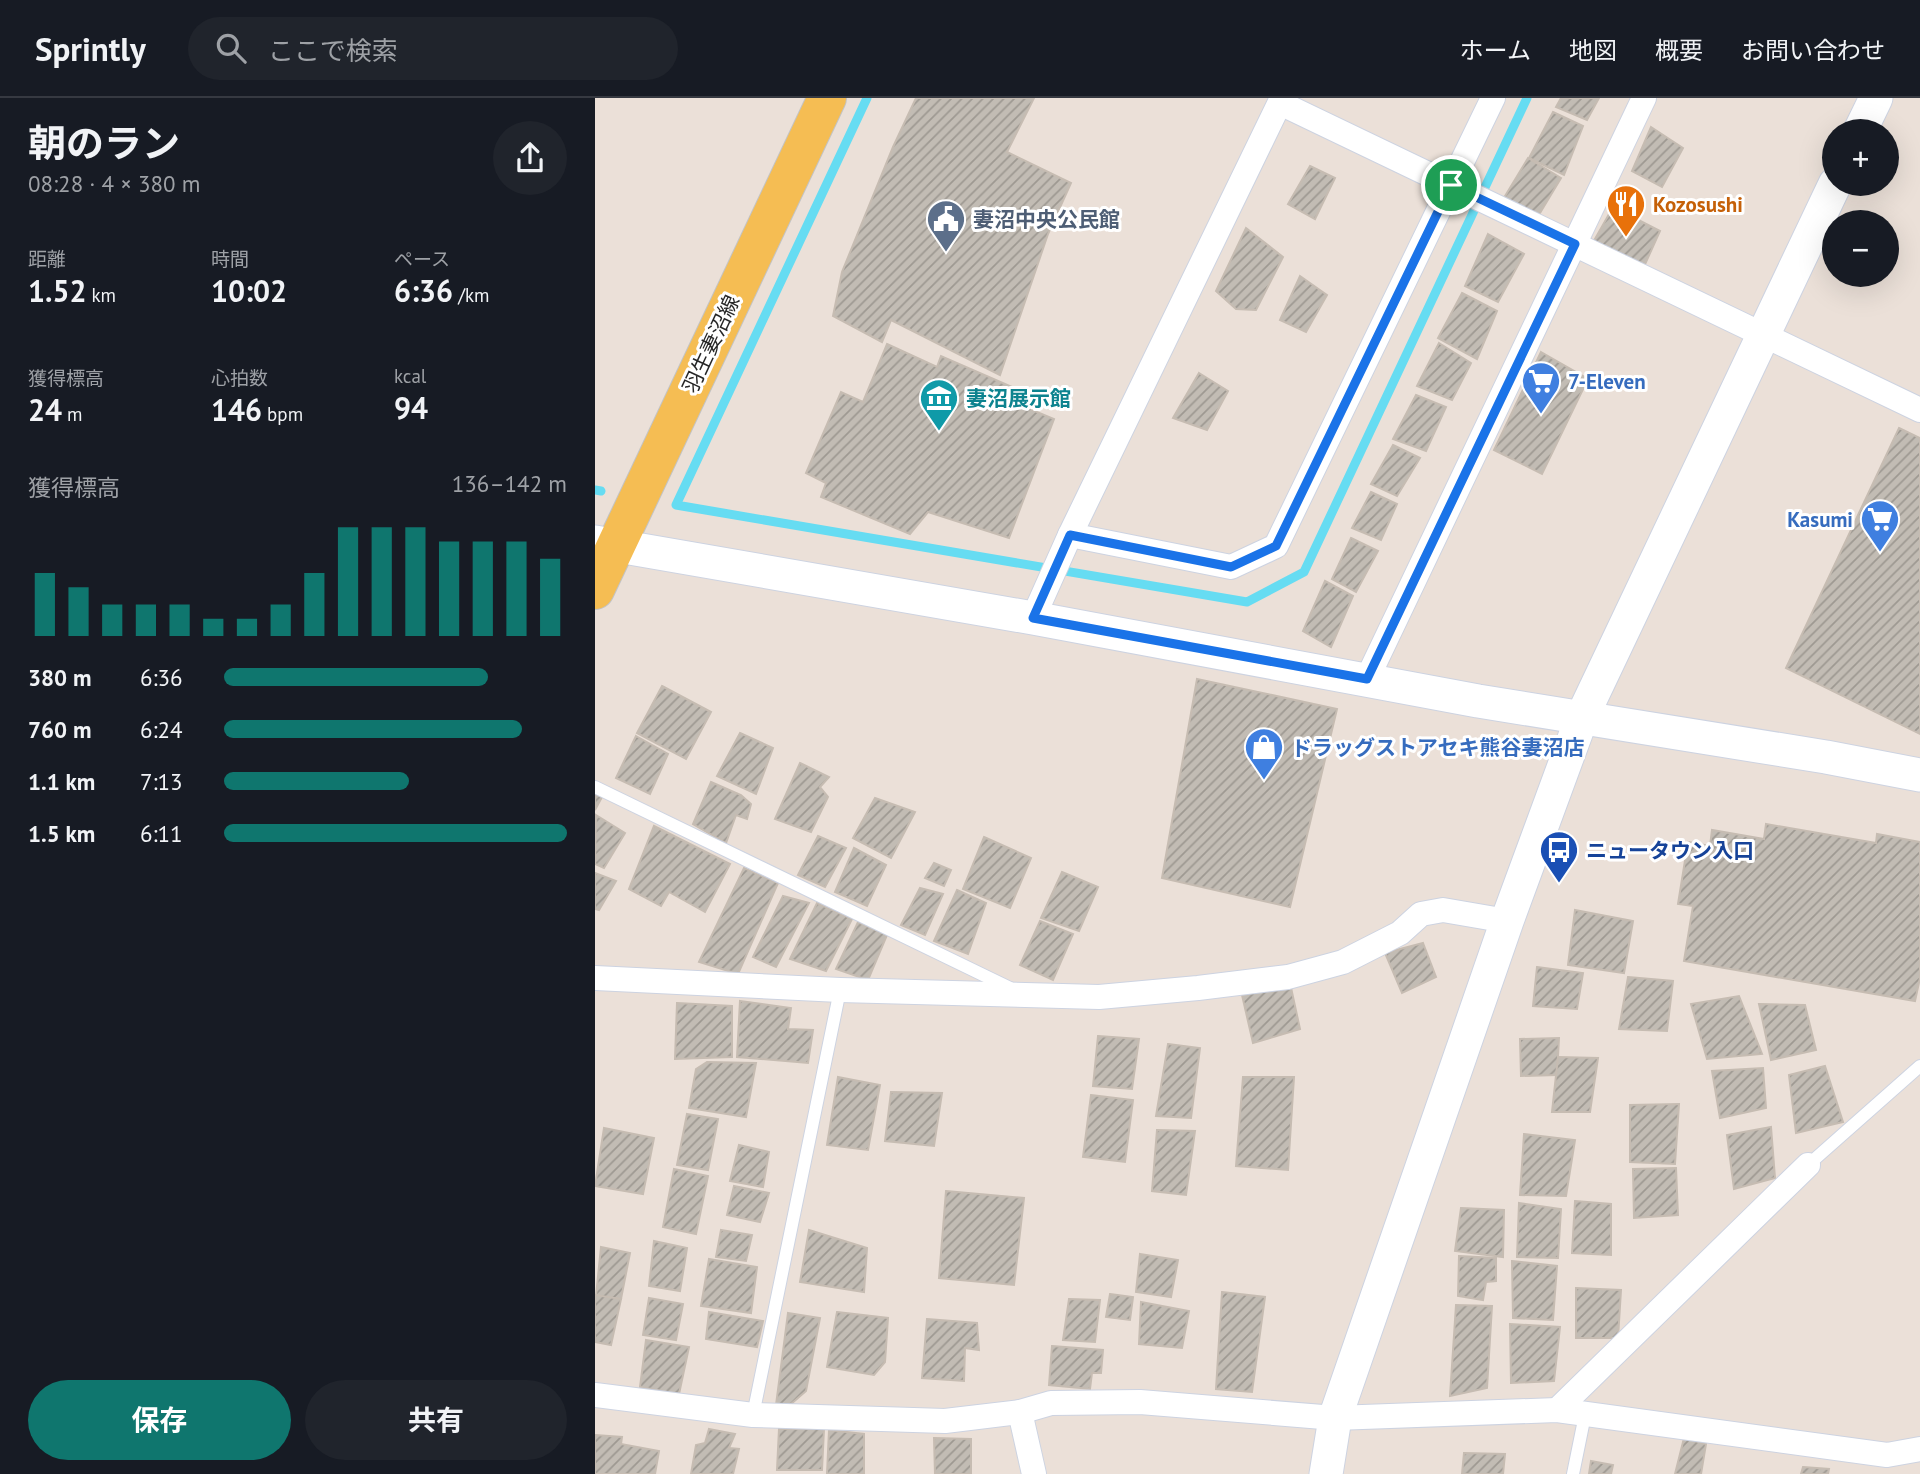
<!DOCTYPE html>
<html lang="ja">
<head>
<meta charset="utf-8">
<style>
	:root { --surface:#171b24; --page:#20242c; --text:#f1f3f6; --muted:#9ea1a6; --line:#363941; --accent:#0f766e }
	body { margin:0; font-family:"PT Sans","Noto Sans JP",sans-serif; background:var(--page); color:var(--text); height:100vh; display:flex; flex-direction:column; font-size:26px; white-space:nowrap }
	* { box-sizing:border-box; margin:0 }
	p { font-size:23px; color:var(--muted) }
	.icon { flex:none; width:38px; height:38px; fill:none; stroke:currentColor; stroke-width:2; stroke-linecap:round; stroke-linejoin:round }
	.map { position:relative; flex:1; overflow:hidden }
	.panel { display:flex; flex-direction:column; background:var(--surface); width:595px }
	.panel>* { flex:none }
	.fabs { position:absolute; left:1227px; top:21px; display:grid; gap:14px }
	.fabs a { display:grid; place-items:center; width:77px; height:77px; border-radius:50%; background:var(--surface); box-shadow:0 7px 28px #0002; font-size:35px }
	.pin { position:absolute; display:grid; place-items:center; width:60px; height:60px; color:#fff; margin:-30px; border:4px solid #fff; border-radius:50%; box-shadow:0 2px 7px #0007 }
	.round { display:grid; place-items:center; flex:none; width:74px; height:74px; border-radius:37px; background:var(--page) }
	.overview { display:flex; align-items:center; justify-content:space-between; height:119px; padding:0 28px }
	h1 { font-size:38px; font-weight:700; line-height:52px }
	.stats { display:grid; grid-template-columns:repeat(3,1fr); gap:10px; height:119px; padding:7px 28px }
	.stats div { display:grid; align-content:center }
	.stats b { font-size:30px; font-weight:700 }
	.stats small { font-size:19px; font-weight:400 }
	.stats p { font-size:19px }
	.chart { height:196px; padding:14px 28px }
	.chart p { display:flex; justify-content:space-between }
	.chart svg { width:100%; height:126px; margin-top:7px; stroke:var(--accent); stroke-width:6 }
	.primary-button { display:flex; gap:14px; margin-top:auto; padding:14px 28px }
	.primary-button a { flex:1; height:80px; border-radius:42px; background:var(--accent); color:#fff; font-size:28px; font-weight:700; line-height:80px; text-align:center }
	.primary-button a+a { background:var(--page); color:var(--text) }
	ul { padding:0 28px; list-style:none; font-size:23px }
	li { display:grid; grid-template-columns:112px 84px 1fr; align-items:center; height:52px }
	li i { height:18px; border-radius:9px; background:var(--accent) }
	header { display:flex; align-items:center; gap:42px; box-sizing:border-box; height:98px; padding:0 35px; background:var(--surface); border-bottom:2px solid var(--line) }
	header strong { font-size:33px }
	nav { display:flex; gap:38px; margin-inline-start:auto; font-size:24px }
	.search { width:490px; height:63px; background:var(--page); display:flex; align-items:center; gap:18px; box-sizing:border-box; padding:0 24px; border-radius:38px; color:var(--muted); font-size:26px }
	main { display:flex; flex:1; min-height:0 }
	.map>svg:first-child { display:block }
</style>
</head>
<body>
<header>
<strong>Sprintly</strong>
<div class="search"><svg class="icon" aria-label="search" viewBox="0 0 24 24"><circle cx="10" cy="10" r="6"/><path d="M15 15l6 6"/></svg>ここで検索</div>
<nav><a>ホーム</a><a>地図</a><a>概要</a><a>お問い合わせ</a></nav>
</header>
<main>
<section class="panel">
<div class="overview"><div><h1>朝のラン</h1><p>08:28 · 4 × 380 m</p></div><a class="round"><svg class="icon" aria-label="share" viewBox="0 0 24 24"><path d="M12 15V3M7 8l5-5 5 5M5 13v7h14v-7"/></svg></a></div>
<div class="stats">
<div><p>距離</p><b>1.52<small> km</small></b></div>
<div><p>時間</p><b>10:02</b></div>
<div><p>ペース</p><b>6:36<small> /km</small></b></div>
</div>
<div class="stats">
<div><p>獲得標高</p><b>24<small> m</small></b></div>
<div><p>心拍数</p><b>146<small> bpm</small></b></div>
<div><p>kcal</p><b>94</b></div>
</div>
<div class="chart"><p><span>獲得標高</span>136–142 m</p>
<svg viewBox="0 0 160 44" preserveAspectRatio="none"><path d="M5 44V22M15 44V27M25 44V33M35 44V33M45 44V33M55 44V38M65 44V38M75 44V33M85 44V22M95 44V6M105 44V6M115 44V6M125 44V11M135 44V11M145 44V11M155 44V17"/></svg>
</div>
<ul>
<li><b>380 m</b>6:36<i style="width:77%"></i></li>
<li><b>760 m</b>6:24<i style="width:87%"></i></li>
<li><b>1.1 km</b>7:13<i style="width:54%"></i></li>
<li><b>1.5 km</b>6:11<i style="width:100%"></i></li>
</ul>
<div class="primary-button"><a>保存</a><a>共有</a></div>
</section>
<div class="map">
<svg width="1325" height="1376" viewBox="0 0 1325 1376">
	<defs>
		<pattern id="building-hatch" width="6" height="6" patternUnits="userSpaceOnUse" patternTransform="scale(1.75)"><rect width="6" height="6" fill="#c2bcb4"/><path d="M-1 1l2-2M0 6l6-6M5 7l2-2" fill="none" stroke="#9e9992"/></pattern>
	</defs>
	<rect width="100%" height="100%" fill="#ebe0d8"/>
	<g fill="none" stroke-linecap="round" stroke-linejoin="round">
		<g stroke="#66dcf2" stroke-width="9">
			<path d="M272 0 81 407 652 504 709 474 932 0"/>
			<path d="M0 392 6 393"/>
		</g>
	</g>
	<g fill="url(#building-hatch)" stroke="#c6bcb2" stroke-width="2">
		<path d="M321 0H439L412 54 476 85 453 136 405 277 296 222 287 244 238 218 247 174 298 49Z"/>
		<path d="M966 0H1004L992 22 961 9Z"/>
		<path d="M958 14 988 28 969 77 934 60Z"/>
		<path d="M1056 29 1088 50 1067 89 1037 73Z"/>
		<path d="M933 60 966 80 939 125 904 108Z"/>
		<path d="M715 68 740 80 720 121 693 106Z"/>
		<path d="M1018 109 1065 133 1047 173 996 148Z"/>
		<path d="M651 130 688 159 661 212 641 211 621 193Z"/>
		<path d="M893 136 929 156 903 204 870 188Z"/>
		<path d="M705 178 732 197 711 234 685 222Z"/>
		<path d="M867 195 902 213 882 261 843 240Z"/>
		<path d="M844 245 876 265 857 302 822 288Z"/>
		<path d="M292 246 342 269 346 258 442 300 437 312 459 321 414 440 333 414 315 436 226 399 231 385 211 375 246 294 268 304Z"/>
		<path d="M946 254 993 281 947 376 899 352Z"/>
		<path d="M604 275 633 293 612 332 578 320Z"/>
		<path d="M821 297 851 309 831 353 798 341Z"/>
		<path d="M1304 330 1325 340V636L1191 570Z"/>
		<path d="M798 347 825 360 802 398 776 386Z"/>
		<path d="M776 394 802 406 786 442 757 430Z"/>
		<path d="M756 440 783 453 761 494 737 481Z"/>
		<path d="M730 483 758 498 736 549 708 533Z"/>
		<path d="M602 581 742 611 695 809 567 780Z"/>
		<path d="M67 588 116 614 91 661 42 635Z"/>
		<path d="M145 635 178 650 161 696 122 678Z"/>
		<path d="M41 638 73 656 55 696 21 680Z"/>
		<path d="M205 665 234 679 225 689 233 699 216 734 180 721Z"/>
		<path d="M116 684 146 697 156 706 152 721 141 717 131 745 98 726Z"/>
		<path d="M0 696 7 699 0 712Z"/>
		<path d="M280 700 320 714 296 760 258 740Z"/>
		<path d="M1 717 30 735 9 770 0 766Z"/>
		<path d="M1171 726 1281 745 1282 736 1325 744V880L1320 903 1089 863 1098 808 1083 806 1093 744 1115 748 1117 732 1169 741Z"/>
		<path d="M59 728 135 766 110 814 74 794 66 808 34 791Z"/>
		<path d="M223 738 251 750 230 789 203 777Z"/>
		<path d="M389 739 436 760 415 810 368 791Z"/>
		<path d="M259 750 291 767 272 808 240 794Z"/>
		<path d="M339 765 356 772 349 788 330 780Z"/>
		<path d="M149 770 183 785 143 876 104 864Z"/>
		<path d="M467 774 503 789 484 833 446 820Z"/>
		<path d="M0 775 21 783 4 812 0 811Z"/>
		<path d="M325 790 348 796 330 837 306 827Z"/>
		<path d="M362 792 391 805 373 856 339 843Z"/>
		<path d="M188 798 214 805 181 869 158 859Z"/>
		<path d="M222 805 257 821 231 873 195 861Z"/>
		<path d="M980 812 1038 823 1029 875 973 867Z"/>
		<path d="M445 823 478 836 458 882 425 867Z"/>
		<path d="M263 824 292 837 273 882 241 871Z"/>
		<path d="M828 845 841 879 807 895 790 855Z"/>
		<path d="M942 869 988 875 982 911 938 908Z"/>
		<path d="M1033 879 1078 883 1072 933 1024 931Z"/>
		<path d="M695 885 705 931 658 945 647 897Z"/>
		<path d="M1144 898 1167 956 1112 961 1096 906Z"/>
		<path d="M145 903 196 910 193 931 218 932 213 965 142 959Z"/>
		<path d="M82 905 137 908V959L80 961Z"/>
		<path d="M1164 906 1210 907 1221 952 1176 962Z"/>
		<path d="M503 938 544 941 537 991 498 988Z"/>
		<path d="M964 940 962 977 926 978 925 941Z"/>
		<path d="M573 946 605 950 596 1020 561 1018Z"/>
		<path d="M963 959 1003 960 995 1014H957Z"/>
		<path d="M112 964 161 965 151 1019 94 1010 101 971Z"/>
		<path d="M1230 968 1248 1024 1201 1035 1194 977Z"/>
		<path d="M1168 970 1171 1010 1125 1020 1117 973Z"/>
		<path d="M243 979 285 987 273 1052 232 1047Z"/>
		<path d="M648 979H699L693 1072 641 1068Z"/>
		<path d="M296 994 347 995 339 1048 290 1043Z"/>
		<path d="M496 997 538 1002 530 1064 488 1059Z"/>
		<path d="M1084 1006 1080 1066 1035 1064V1007Z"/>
		<path d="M92 1016 123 1021 113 1072 82 1067Z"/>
		<path d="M1176 1029 1180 1080 1139 1091 1132 1037Z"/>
		<path d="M9 1030 59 1040 48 1096 0 1088Z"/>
		<path d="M562 1032 600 1033 591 1097 557 1093Z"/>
		<path d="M929 1036 980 1042 971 1098 925 1097Z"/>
		<path d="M144 1047 174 1054 168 1089 135 1083Z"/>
		<path d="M1081 1070 1083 1117 1039 1120 1038 1071Z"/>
		<path d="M79 1071 113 1078 101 1136 68 1129Z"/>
		<path d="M139 1088 174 1095 165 1124 132 1117Z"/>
		<path d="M351 1093 429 1100 419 1187 344 1180Z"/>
		<path d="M980 1103 1016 1106V1157L977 1155Z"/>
		<path d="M924 1105 966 1111 963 1160 922 1159Z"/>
		<path d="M866 1110 909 1112 908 1159 860 1153Z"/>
		<path d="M126 1132 157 1137 151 1163 121 1159Z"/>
		<path d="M214 1132 272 1150 269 1194 205 1184Z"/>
		<path d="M59 1143 92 1150 85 1193 54 1188Z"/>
		<path d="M6 1149 35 1155 26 1201 1 1198Z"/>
		<path d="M545 1156 583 1162 576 1199 541 1194Z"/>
		<path d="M864 1158 901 1160V1183L891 1184 888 1202 863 1198Z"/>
		<path d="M114 1161 162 1169 156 1215 106 1208Z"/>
		<path d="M917 1163 962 1168 958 1222 918 1220Z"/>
		<path d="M981 1190 1026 1192 1023 1240H981Z"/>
		<path d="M627 1194 670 1199 657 1294 621 1291Z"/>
		<path d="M515 1196 538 1199 535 1222 511 1219Z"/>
		<path d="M0 1197 26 1201 16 1247 0 1244Z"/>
		<path d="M54 1200 88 1206 81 1242 48 1237Z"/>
		<path d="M474 1201 505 1202 500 1244 468 1242Z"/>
		<path d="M546 1204 594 1213 587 1250 544 1246Z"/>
		<path d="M861 1207 897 1208 892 1290 855 1298Z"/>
		<path d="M114 1214 168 1223 162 1249 111 1241Z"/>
		<path d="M242 1214 293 1220 290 1264 279 1277 232 1269Z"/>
		<path d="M193 1215 225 1220 211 1293 196 1306 181 1307Z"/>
		<path d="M332 1221 382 1225 384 1252 370 1250 369 1283 327 1280Z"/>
		<path d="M915 1226 965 1229 959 1283 916 1285Z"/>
		<path d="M51 1242 94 1249 84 1296 45 1289Z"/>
		<path d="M457 1248 508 1252 506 1275H497L495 1291 454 1287Z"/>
		<path d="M114 1331 140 1336 134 1350 144 1351 138 1376H96L101 1347 110 1345Z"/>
		<path d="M184 1331H229L227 1372H182Z"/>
		<path d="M234 1332 269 1336V1376H232Z"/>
		<path d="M0 1337 27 1339 26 1346 64 1353 60 1376H0Z"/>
		<path d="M339 1340 376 1341V1376H340Z"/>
		<path d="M1089 1340 1111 1346 1106 1376H1080Z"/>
		<path d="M869 1355 910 1356 908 1376H867Z"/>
		<path d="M996 1363 1018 1367 1016 1376H994Z"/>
		<path d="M1208 1369 1234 1371 1233 1376H1206Z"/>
	</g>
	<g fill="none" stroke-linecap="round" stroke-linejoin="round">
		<g stroke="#cdd3e1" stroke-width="14">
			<g id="lane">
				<path d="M0 689 415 890"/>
				<path d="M1213 1067 1325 968"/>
				<path d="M158 1317 245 892"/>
				<path d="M978 1376 990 1317"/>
			</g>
		</g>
		<g stroke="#cdd3e1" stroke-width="26">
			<g id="street">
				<path d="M685 5 1325 312"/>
				<path d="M475 437 636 469 681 448 898 0"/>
				<path d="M438 520 475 437 687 0"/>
				<path d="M772 581 1049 0"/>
				<path d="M0 880 245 892 504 899 603 890 693 879 748 864 805 835 826 816 848 812 912 823"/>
				<path d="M0 1297 158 1317 350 1323 425 1314 456 1305 545 1304 740 1320 962 1312 1292 1357 1325 1351"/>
				<path d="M962 1312 1213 1067"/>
				<path d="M425 1314 439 1376"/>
			</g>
		</g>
		<g stroke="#cdd3e1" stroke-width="35">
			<g id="secondary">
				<path d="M1265 33 1281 0"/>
				<path d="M0 444 438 520 883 603 1231 659 1325 677"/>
				<path d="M731 1376 740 1320 912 823 987 619 1240 86"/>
			</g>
		</g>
		<g stroke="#c3c3c3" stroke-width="40">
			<path id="primary" d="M0 492 232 0"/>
		</g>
		<use href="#lane" stroke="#fff" stroke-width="12"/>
		<use href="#street" stroke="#fff" stroke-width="24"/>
		<use href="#secondary" stroke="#fff" stroke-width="33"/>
		<use href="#primary" stroke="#f5bd53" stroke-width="38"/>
	</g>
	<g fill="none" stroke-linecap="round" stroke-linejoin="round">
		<g stroke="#fff" stroke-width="14">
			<path id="route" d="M856 87 980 146 772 581 438 520 475 437 636 469 681 448Z"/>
		</g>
		<use href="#route" stroke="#1a73e8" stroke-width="9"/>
	</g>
	<defs>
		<g id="restaurant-pin" transform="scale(2.0125)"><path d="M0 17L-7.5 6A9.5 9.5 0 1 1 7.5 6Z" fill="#e8710a" stroke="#fff"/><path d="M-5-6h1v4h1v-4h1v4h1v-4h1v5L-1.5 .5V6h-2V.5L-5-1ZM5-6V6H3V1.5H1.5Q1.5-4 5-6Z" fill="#fff"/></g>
		<g id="civic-pin" transform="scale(2.0125)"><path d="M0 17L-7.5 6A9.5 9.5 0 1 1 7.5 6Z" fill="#5c6f8a" stroke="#fff"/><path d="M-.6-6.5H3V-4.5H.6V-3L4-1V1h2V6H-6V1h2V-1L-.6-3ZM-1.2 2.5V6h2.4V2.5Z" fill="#fff"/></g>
		<g id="supermarket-pin" transform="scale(2.0125)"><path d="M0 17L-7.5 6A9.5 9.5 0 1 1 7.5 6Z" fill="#3f7fe0" stroke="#fff"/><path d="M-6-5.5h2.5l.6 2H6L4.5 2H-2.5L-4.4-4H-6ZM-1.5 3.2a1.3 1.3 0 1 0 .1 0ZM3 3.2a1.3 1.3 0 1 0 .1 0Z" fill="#fff"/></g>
		<g id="museum-pin" transform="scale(2.0125)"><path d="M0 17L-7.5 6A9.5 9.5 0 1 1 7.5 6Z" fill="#0f9aa8" stroke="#fff"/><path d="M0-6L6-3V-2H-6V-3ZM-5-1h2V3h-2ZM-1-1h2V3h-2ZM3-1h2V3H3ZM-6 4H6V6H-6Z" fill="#fff"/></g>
		<g id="shop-pin" transform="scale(2.0125)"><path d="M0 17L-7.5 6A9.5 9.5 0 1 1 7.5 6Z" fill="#3f7fe0" stroke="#fff"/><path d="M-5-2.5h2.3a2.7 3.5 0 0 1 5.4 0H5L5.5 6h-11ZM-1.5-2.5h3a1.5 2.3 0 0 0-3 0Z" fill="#fff"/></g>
		<g id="bus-pin" transform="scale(2.0125)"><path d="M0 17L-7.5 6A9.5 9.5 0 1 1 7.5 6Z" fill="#1a4fb4" stroke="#fff"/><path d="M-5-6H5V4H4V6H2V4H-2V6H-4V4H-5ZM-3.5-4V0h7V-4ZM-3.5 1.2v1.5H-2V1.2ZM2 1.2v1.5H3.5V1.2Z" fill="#fff"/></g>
	</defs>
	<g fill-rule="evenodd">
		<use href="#restaurant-pin" x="1031" y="106"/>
		<use href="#civic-pin" x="351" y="121"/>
		<use href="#supermarket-pin" x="946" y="283"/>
		<use href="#museum-pin" x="344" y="300"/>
		<use href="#supermarket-pin" x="1285" y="421"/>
		<use href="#shop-pin" x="669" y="649"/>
		<use href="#bus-pin" x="964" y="752"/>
	</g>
	<g text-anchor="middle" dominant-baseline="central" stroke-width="6" stroke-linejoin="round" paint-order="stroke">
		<g font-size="21" font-weight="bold" fill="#c56008" stroke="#fff" text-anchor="start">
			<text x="1058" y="106">Kozosushi</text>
		</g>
		<g font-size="21" font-weight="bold" fill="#4e5e75" stroke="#fff" text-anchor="start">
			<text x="378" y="121">妻沼中央公民館</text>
		</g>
		<g font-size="21" fill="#272727" stroke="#fff">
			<text transform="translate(116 246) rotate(-65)">羽生妻沼線</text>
		</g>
		<g font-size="21" font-weight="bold" fill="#366cbe" stroke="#fff" text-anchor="start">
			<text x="973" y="283">7-Eleven</text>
			<text x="1258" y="421" text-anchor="end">Kasumi</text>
			<text x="696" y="649">ドラッグストアセキ熊谷妻沼店</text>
		</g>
		<g font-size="21" font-weight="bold" fill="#0d838f" stroke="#fff" text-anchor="start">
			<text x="371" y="300">妻沼展示館</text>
		</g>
		<g font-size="21" font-weight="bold" fill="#164399" stroke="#fff" text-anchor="start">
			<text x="991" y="752">ニュータウン入口</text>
		</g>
	</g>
</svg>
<div class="fabs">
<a>+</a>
<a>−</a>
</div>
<div class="pin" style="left:856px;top:87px;background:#1e9e55"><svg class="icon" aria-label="arrive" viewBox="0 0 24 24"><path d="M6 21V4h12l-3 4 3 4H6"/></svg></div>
</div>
</main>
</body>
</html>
